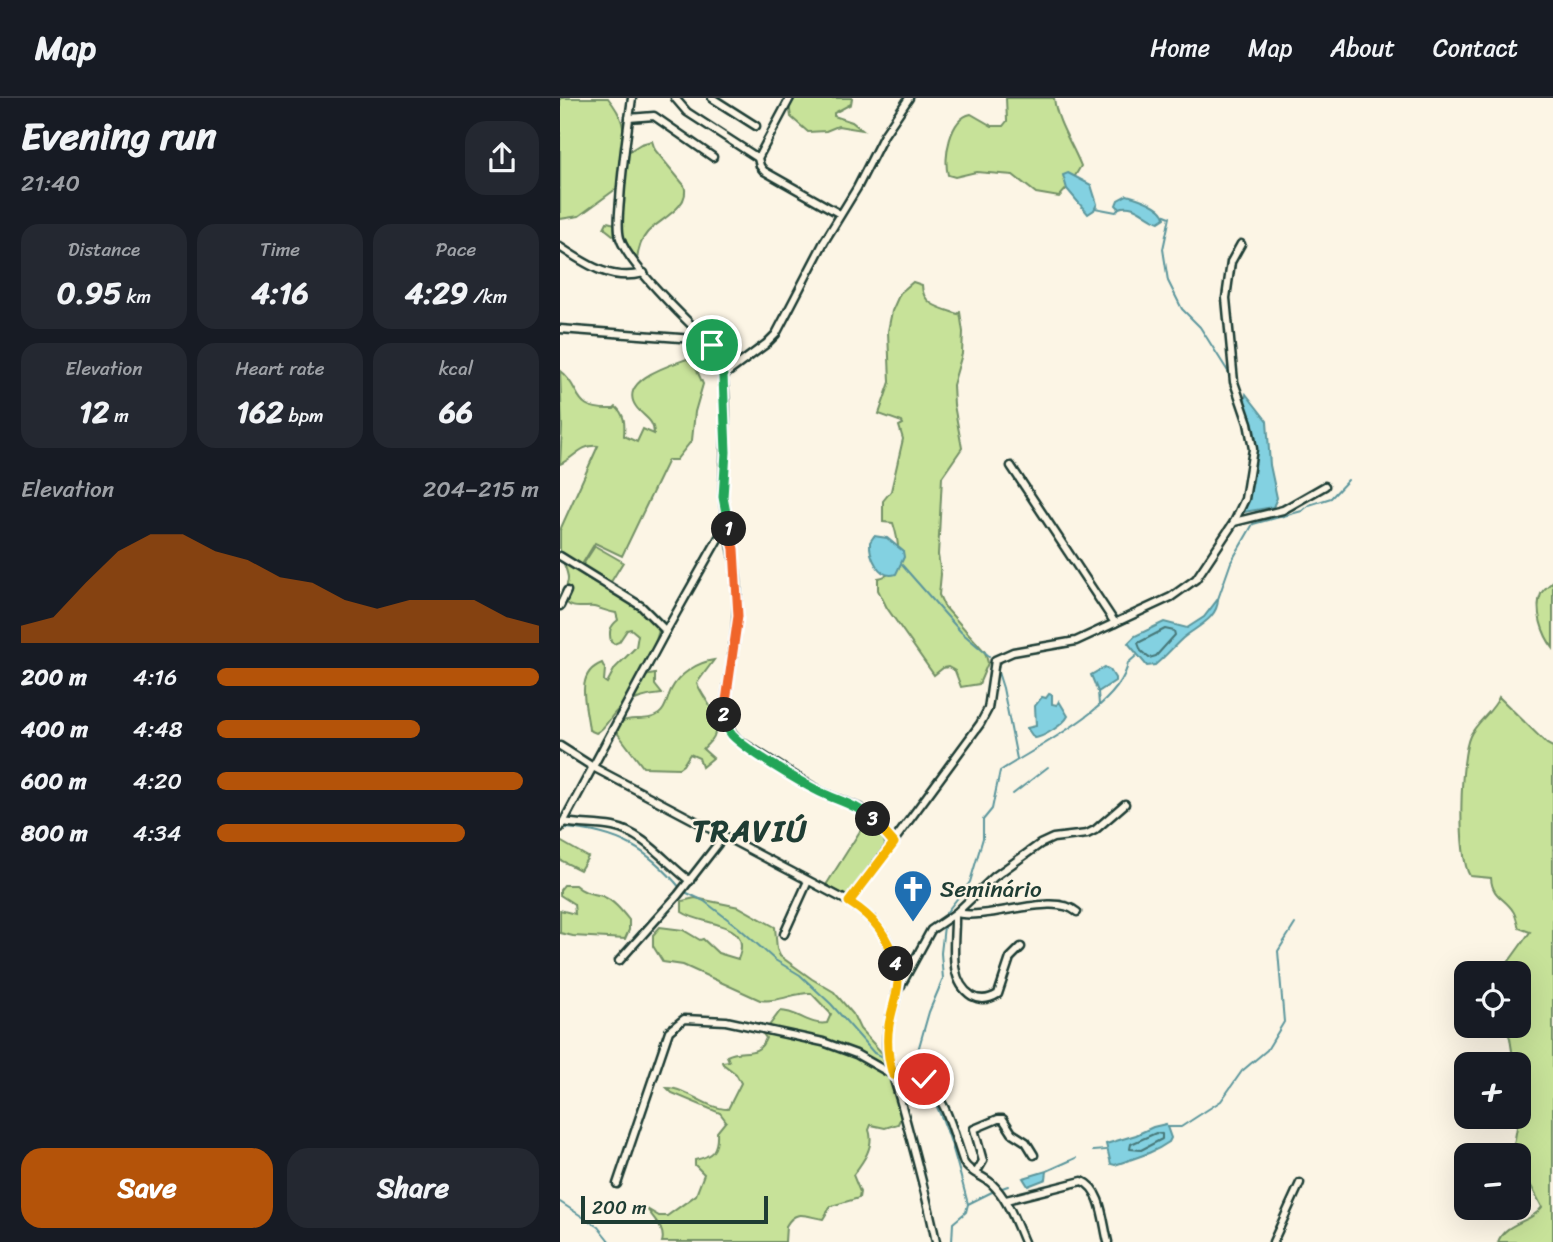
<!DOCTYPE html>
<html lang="en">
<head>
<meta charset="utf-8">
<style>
	:root { --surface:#171b24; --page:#242831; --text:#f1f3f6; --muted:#9ea1a6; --line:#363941; --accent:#b45309 }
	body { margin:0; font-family:Sriracha,sans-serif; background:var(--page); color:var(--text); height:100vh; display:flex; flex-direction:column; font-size:26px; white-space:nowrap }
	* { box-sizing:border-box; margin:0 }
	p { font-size:23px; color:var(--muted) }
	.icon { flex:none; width:38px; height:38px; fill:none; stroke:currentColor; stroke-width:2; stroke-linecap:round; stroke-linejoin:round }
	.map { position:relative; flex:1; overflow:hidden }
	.drawer { display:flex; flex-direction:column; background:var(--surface); width:560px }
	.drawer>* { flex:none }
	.buttons { position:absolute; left:894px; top:863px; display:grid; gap:14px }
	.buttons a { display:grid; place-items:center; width:77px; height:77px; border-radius:14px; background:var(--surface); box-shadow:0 7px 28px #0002; font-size:35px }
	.scale { position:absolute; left:21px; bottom:18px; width:187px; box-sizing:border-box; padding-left:7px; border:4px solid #1f3d34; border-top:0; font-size:19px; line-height:24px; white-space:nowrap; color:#1f3d34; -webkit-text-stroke:5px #fcf5e5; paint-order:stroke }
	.pin { position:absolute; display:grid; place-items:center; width:60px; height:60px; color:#fff; margin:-30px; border:4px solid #fff; border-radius:50%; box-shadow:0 2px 7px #0007 }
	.km { position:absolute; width:35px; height:35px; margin:-18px; border-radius:50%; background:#222; color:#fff; font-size:19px; line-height:35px; text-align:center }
	.round { display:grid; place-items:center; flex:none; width:74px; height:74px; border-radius:21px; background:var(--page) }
	.overview { display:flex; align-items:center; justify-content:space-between; height:119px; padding:0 21px }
	h1 { font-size:38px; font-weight:700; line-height:52px }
	.stats { display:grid; grid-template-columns:repeat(3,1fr); gap:10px; height:119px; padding:7px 21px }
	.stats div { display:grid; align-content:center; border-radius:18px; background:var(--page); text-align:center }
	.stats b { font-size:30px; font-weight:700 }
	.stats small { font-size:19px; font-weight:400 }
	.stats p { font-size:19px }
	.chart { height:196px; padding:14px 21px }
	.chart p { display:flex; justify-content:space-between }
	.chart svg { width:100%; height:126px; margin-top:7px; fill:var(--accent); opacity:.7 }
	.action { display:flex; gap:14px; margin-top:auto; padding:14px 21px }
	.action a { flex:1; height:80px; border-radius:21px; background:var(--accent); color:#fff; font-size:28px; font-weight:700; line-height:80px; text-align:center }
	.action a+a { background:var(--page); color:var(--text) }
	ul { padding:0 21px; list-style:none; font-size:23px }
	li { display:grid; grid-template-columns:112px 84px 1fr; align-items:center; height:52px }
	li i { height:18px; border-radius:9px; background:var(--accent) }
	header { display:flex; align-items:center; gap:42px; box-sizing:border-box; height:98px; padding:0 35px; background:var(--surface); border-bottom:2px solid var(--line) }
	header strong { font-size:33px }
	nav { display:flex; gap:38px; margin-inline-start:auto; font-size:24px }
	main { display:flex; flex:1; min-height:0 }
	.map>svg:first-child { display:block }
</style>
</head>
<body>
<header>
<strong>Map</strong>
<nav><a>Home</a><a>Map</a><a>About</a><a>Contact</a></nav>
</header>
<main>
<section class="drawer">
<div class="overview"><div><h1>Evening run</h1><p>21:40</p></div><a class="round"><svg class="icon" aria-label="share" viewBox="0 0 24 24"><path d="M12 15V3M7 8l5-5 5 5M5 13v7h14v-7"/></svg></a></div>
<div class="stats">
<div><p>Distance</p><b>0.95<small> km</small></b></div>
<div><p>Time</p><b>4:16</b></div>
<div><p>Pace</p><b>4:29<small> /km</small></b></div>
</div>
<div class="stats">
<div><p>Elevation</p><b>12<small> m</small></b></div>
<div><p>Heart rate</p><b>162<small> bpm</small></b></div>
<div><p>kcal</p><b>66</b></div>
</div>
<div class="chart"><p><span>Elevation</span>204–215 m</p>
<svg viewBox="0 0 160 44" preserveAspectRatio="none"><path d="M0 44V38L10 35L20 23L30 12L40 6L50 6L60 12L70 15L80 21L90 23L100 29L110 32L120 29L130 29L140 29L150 35L160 38V44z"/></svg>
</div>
<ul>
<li><b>200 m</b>4:16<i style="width:100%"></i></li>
<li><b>400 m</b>4:48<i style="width:63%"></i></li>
<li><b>600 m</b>4:20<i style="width:95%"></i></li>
<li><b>800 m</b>4:34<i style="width:77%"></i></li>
</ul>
<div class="action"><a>Save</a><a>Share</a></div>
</section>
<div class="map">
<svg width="993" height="1144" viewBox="0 0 993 1144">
	<rect width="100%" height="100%" fill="#fcf5e5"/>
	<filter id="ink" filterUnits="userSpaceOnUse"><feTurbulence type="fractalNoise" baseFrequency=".0143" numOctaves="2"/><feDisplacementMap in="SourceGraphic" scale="14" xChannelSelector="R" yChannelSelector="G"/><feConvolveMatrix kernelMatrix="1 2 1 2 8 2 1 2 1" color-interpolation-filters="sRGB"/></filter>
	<g filter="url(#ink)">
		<g fill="#c7e299" stroke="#739066" stroke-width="2">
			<path d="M0 0H48C64 20 64 29 65 53L68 54 81 46 92 43 95 52 124 87C132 109 98 122 87 135 80 143 78 153 77 162L58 141 44 130 47 124 55 126 58 124 60 88 19 118 0 121Z"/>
			<path d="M228 0H292L291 6 274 15V18L292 24 302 32 278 28 266 33 248 34 231 19Z"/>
			<path d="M446 0H494C497 25 512 45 521 68L509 88 499 99 476 95 453 77 416 74 395 79 388 77C383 60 390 20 411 16L432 28H443L447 23Z"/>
			<path d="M353 184 362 187C362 207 380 210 398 216L400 214 403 234 402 256 393 287 394 307 402 350 382 379 378 457 381 476 379 497 384 508 425 554 428 565 419 586 401 589 395 573 388 569 383 570 374 577 327 510 318 492V480C345 476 339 443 333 425L323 424V403L331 393 343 341 339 328 343 326 342 324 319 316 330 284 328 233 332 213 340 195Z"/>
			<path d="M127 261 135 268 143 286 135 314 132 342 116 362H108L62 458 35 445 21 468 0 455V432L38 348C20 346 15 360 0 366L2 329 0 273C24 291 9 313 54 311L56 309C65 317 65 326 64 338L77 344 83 331 94 336C94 322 85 320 77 310 56 283 110 267 127 261Z"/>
			<path d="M35 448 63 464 51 484 22 468Z"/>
			<path d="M4 466C24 470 101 507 99 530 98 546 85 560 81 576L84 578 95 576V587L102 596C89 597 72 601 60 610 50 617 47 630 36 635L29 632C27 609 13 576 42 565L45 571 44 583 47 585 55 570 76 549 78 537 71 531 67 532 59 544 54 546 51 544C49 534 49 529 58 522L56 515C49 514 42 511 34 509 26 508 5 513 5 499 4 483 13 488 4 466Z"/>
			<path d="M993 483V550C983 537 974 512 981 496 983 491 990 487 993 483Z"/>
			<path d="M154 562 137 585C144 604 162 615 154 638 152 643 146 647 143 651L153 660 142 669 139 660 130 656 123 667 119 670 83 669 58 636V625C70 617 87 625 99 616 107 610 107 600 111 592 119 576 138 564 154 562Z"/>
			<path d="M939 599 987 646 993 649V1144H938C945 1124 971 1125 982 1109L970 1086 965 1066 954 1046 959 1018V966H954L950 940 945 928H959V875H950L947 872V866L970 834 959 830C957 825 956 817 953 813 945 800 932 799 931 780L910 778C897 759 900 659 910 638 917 623 933 614 939 599Z"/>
			<path d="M307 722C316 730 327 739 325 752L291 798H287L266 787Z"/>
			<path d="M0 743 28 759 20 772 0 762Z"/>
			<path d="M4 787H15C24 795 30 795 42 798 53 802 61 812 69 822V832L65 841 13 838 0 835V812L15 816 14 806 0 797V792Z"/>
			<path d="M135 800 179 809 215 829 217 851 220 858 252 881 274 894 293 916 300 931 322 955 325 972 333 985 341 1019 338 1026 325 1030 311 1027 309 1032C315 1048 303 1064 293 1077L300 1094 299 1100 271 1108 263 1121C247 1119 236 1110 226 1128L225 1144H102C106 1132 94 1121 87 1111L99 1118H107L136 1097 144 1076 135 1067V1062C153 1058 158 1052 157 1034L166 1023 160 1015 112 995 107 990C127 990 146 1011 168 1011L181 985 176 976 163 966 162 964 169 963 167 958C182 950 198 961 206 940L203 936 220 913C238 913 249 928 267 925L271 916 251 895C234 894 219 905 200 902L123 867 103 864 93 848V837L100 829 123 832 140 842 143 841 158 855 178 861C194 822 144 829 122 814V803Z"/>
		</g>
		<g fill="#83d1e1" stroke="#5b969c" stroke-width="2">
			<path d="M508 75 531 87 537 106 534 112 528 116 507 91 503 77Z"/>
			<path d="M567 97C578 100 603 108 605 120L599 124C584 119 575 104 559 110L556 107 558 102Z"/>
			<path d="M686 296 707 323 710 367 717 400 713 409 684 414C693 391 700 356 694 331 693 322 687 313 684 305Z"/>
			<path d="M314 438 327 440 343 453 344 459 336 476C319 482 309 458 310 444Z"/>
			<path d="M658 501C658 521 636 529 623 540 613 549 605 559 595 567L587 568 568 545 575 538 604 524 627 530 644 519Z"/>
			<path d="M545 569 550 572 555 580V583L538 594 531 577Z"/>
			<path d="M489 596 492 597V606L497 607 499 603 508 618C504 626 483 640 474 640L467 630 476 628 475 608 482 599 486 600Z"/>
			<path d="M606 1026 611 1040 609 1044C592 1056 574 1060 555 1067L551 1066 546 1046 576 1037 593 1029Z"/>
			<path d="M487 1073 486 1081 468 1088 463 1080Z"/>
		</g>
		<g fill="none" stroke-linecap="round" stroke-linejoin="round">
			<g stroke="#477879" stroke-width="2">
				<path d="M605 531 614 533 615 537 596 558 589 560 581 553 578 545Z"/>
				<path d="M596 1035 602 1036V1041L581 1052 570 1051 571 1046Z"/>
			</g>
			<g stroke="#5b969c" stroke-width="2">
				<path d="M535 110 556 114 559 110"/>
				<path d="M605 117 610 119 603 151 608 183 622 211 640 229 669 275"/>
				<path d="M342 467 401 534 429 558"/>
				<path d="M658 501 671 464 693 426 742 413 749 407 771 400 788 382"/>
				<path d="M437 571 443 590 457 661"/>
				<path d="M538 594 539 607"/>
				<path d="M453 696 488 669"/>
				<path d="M6 730C58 734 88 751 121 791"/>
				<path d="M125 794 144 803 178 829 215 862 240 877 271 906 314 955 321 958"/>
				<path d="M386 815 410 784 423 740V722L432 711 440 673C476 649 561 609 568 565L576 558"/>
				<path d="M335 966 356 973"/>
				<path d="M359 977 355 967 357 956 369 914 383 881 381 855 384 828"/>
				<path d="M364 986C389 1025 396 1062 408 1106L406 1114 393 1125 392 1144"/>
				<path d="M607 1029H621L661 1003 682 973 707 952 724 924 718 853 735 826"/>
				<path d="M533 1053 546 1052"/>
				<path d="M487 1073 516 1060"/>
				<path d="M442 1090 448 1088"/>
				<path d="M0 1104 38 1129 50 1144"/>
				<path d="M408 1106 434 1093"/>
			</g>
			<g stroke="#1f3d34" stroke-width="11">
				<g id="street">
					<path d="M72 0C67 34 62 68 60 102 59 114 57 129 60 140 68 167 130 226 152 247 174 282 163 355 163 396 164 425 176 455 177 486 179 529 170 571 164 614L165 626 178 642 261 694 300 710 313 720 334 745"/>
					<path d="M115 0 127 14 198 60"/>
					<path d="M152 0 196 28"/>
					<path d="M230 0 198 60 200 68 204 73 280 116"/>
					<path d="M69 20 94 18 153 59"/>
					<path d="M0 149C26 166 51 184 84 175"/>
					<path d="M0 231 147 242"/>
					<path d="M163 278 206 246 216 236 264 144 297 90 324 37 349 0"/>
					<path d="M451 368 555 525"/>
					<path d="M674 424 723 412 765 388"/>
					<path d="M0 458 81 508 106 533"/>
					<path d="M0 508 7 493"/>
					<path d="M0 648 33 669 289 804C314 819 328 837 336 866 345 895 324 921 327 950 329 970 337 989 342 1008 354 1053 367 1098 376 1144"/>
					<path d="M4 724C20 727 37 726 53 729 84 735 106 765 130 783"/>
					<path d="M0 730 106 533 167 425"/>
					<path d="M289 804 420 626 428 611 435 562 453 554 516 543 611 499 636 481 674 424 685 401 693 351 688 325 674 284 666 200 671 164 681 146"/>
					<path d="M396 815C430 823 494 793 517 814"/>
					<path d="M395 816C396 841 386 882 412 898 421 903 430 901 438 896L450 860 461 849"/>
					<path d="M224 836 248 783"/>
					<path d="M59 863 118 797 164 738"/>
					<path d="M340 889 371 832 396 815 434 779 480 746 493 740 527 736 535 732 565 706"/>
					<path d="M416 1075 423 1063 414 1031 438 1021H443L452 1035 466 1044 474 1057"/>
					<path d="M57 1086 109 933 124 921 166 923 263 944 296 956 333 977 364 981C387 1001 394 1038 404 1065 410 1075 422 1077 431 1085 448 1101 455 1123 464 1144"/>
					<path d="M446 1102 522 1083C542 1091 543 1125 548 1144"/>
					<path d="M713 1144 740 1085"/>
				</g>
			</g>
			<use href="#street" stroke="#fcf5e5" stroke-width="6"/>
		</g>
	</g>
	<g fill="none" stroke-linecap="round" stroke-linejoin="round" filter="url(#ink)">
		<g stroke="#fff" stroke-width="14">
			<path id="split-1" d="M152 247 158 257 163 278 166 354 163 399 169 431"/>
		</g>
		<g stroke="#fff" stroke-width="14">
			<path id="split-2" d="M164 617 178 518 174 451 169 431"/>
		</g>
		<g stroke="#fff" stroke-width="14">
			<path id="split-3" d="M164 617C165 625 167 631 172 637 186 652 240 684 260 694 279 703 297 707 313 721"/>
		</g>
		<g stroke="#fff" stroke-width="14">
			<path id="split-4" d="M313 721 334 745 289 804C315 820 327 837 336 866"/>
		</g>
		<g stroke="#fff" stroke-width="14">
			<path id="split-5" d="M336 866C342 889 333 904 329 927 326 944 328 960 333 977L364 981"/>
		</g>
		<use href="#split-1" stroke="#22a559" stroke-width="9"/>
		<use href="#split-2" stroke="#f0652b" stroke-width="9"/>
		<use href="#split-3" stroke="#22a559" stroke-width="9"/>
		<use href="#split-4" stroke="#f5b400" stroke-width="9"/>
		<use href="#split-5" stroke="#f5b400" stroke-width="9"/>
	</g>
	<defs>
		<g id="church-pin" transform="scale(2.0125)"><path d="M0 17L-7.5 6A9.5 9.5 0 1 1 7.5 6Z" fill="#1f6fb2" stroke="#fcf5e5"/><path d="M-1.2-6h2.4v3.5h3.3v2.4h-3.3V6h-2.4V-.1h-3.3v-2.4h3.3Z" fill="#fff"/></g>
	</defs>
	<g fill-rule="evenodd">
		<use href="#church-pin" x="353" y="791"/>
	</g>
	<g text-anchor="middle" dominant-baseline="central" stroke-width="5" stroke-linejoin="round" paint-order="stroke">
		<g font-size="23" fill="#1f3d34" stroke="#fcf5e5" text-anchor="start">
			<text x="380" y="791">Seminário</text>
		</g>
		<g font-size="30" font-weight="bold" letter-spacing="2" fill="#1f3d34" stroke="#fcf5e5">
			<text x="190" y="733">TRAVIÚ</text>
		</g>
	</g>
</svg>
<div class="buttons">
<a><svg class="icon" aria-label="locate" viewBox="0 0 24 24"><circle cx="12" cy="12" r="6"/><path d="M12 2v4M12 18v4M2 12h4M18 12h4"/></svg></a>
<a>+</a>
<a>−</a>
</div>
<div class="scale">200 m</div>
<div class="pin" style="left:152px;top:247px;background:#1e9e55"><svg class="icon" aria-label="arrive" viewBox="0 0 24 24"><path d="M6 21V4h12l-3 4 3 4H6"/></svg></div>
<div class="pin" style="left:364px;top:981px;background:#d93025"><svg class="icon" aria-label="check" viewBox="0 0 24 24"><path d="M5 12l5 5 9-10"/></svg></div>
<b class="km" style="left:169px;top:431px">1</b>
<b class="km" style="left:164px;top:617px">2</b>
<b class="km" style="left:313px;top:721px">3</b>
<b class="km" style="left:336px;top:866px">4</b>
</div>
</main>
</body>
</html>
